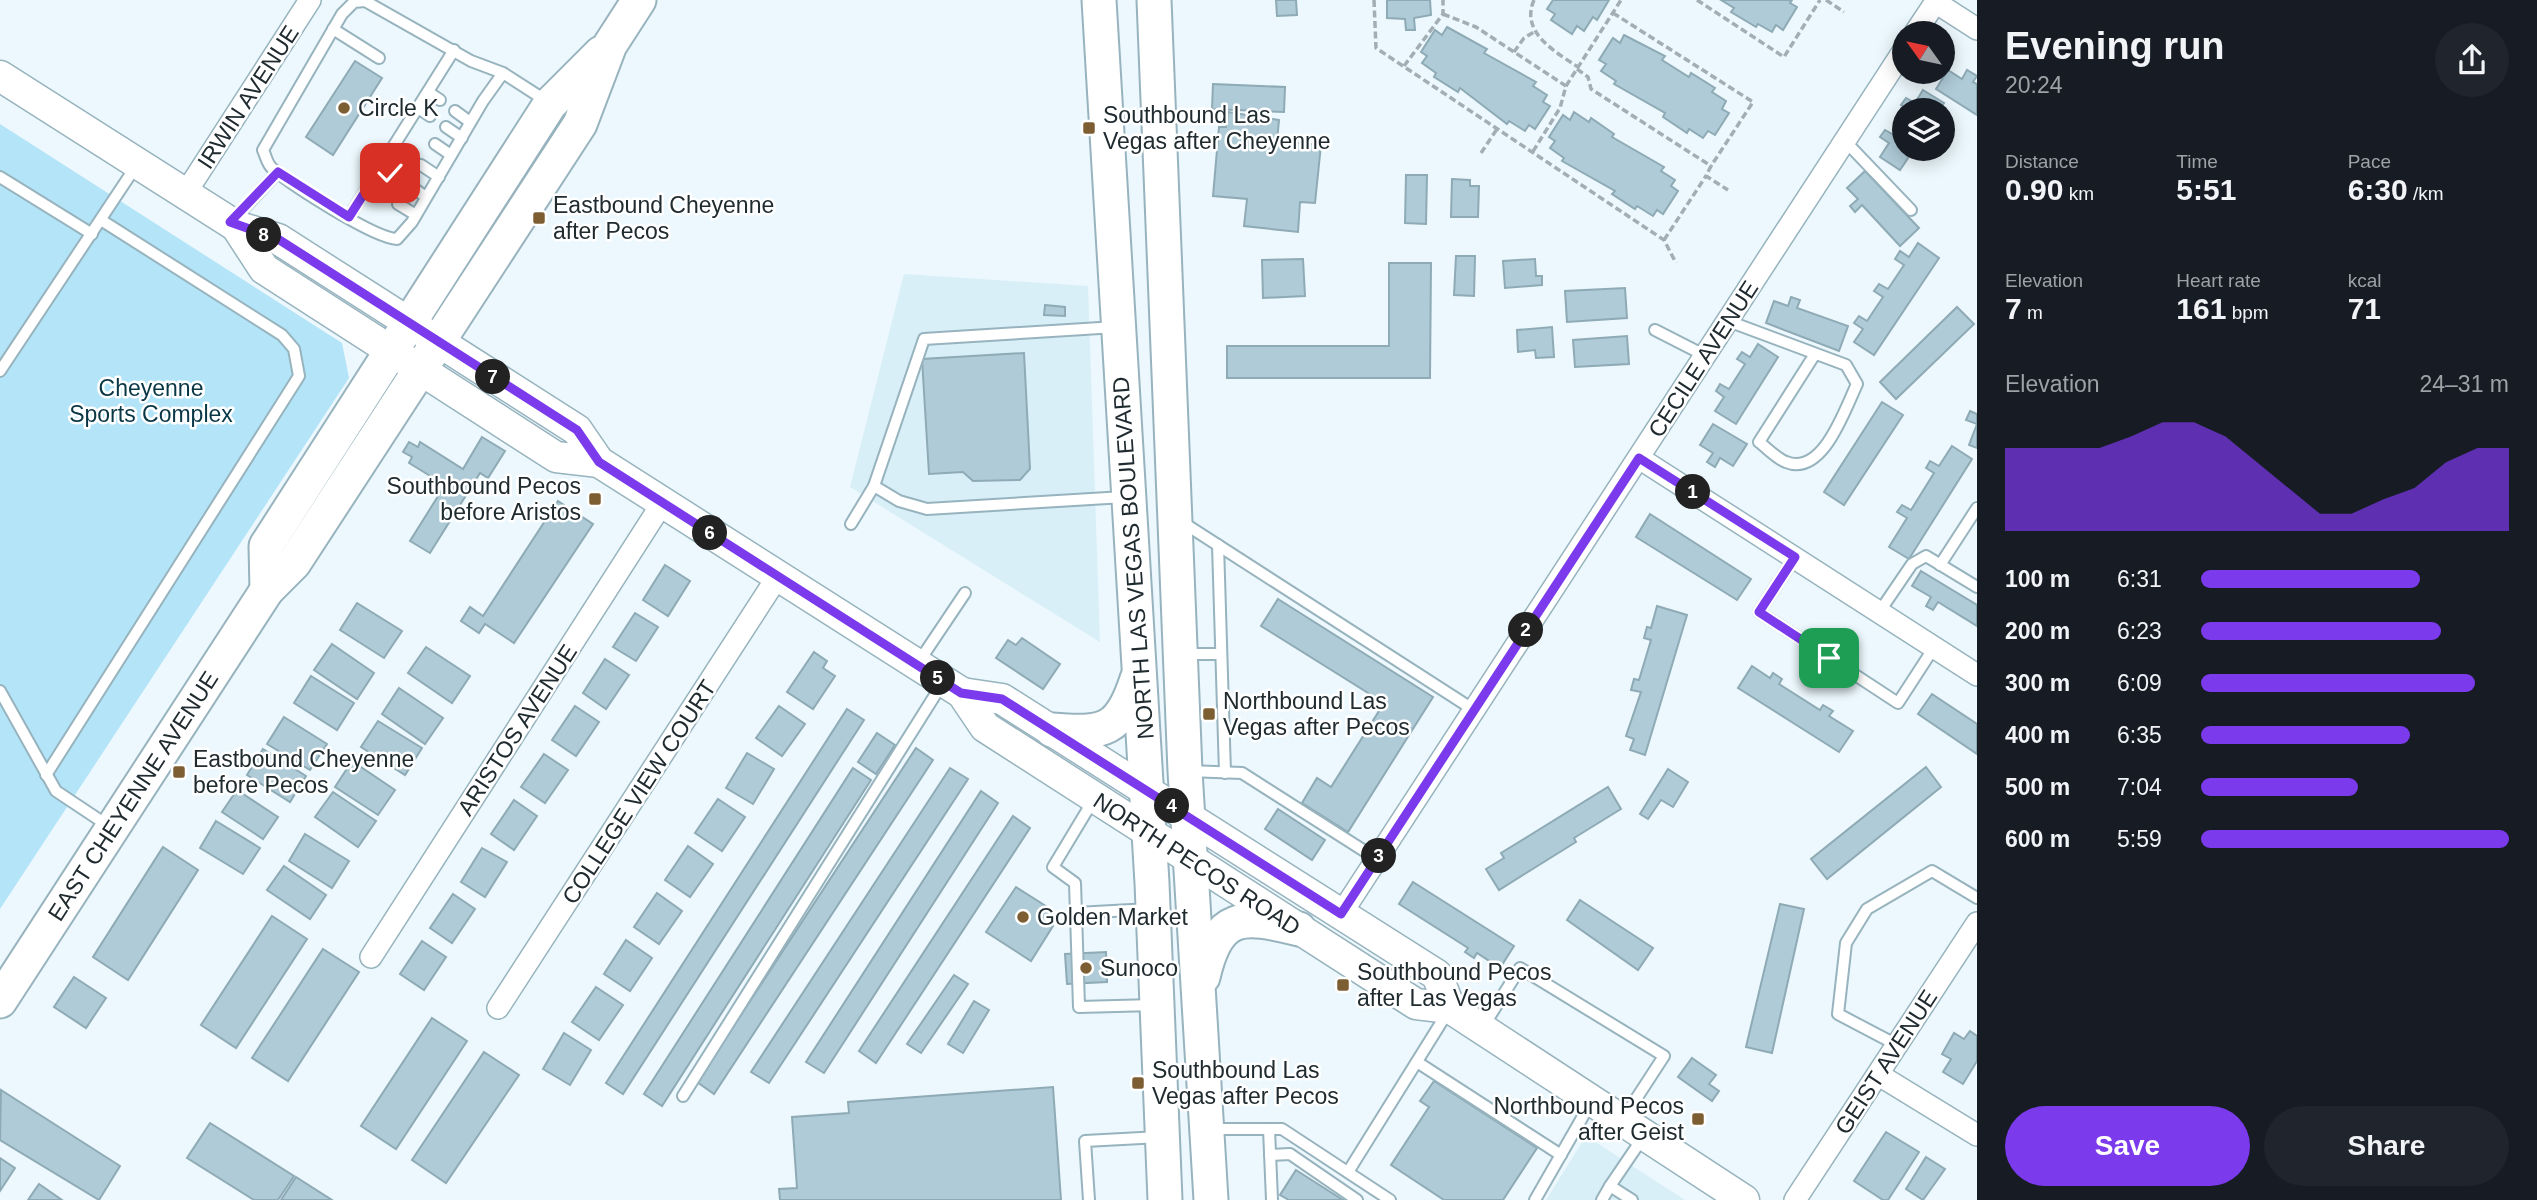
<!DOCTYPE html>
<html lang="en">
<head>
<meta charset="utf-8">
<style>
	:root { --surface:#171b24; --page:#20242c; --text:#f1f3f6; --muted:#9ea1a6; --accent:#7c3aed }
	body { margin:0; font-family:Arial,sans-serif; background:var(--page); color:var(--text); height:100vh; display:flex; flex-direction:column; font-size:26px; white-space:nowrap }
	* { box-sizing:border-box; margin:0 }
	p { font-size:23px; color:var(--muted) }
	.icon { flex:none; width:38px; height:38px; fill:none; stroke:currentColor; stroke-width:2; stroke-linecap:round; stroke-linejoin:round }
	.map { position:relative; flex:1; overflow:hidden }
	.sheet { display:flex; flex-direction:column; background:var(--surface); width:560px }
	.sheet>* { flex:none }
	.needle { width:46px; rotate:303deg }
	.controls { position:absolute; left:1892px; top:21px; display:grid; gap:14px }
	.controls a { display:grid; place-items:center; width:63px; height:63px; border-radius:50%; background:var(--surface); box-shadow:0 4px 18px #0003; font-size:35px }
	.pin { position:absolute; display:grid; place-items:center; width:60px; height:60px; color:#fff; margin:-30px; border-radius:14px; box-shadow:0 4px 10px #0006 }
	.km { position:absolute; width:35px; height:35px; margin:-18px; border-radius:50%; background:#222; color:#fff; font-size:19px; line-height:35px; text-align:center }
	.round { display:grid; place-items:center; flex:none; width:74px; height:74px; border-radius:37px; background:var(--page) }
	.head { display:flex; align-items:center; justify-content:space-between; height:119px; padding:0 28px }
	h1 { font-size:38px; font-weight:600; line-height:52px }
	.figures { display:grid; grid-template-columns:repeat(3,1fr); gap:10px; height:119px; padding:7px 28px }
	.figures div { display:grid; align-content:center }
	.figures b { font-size:30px; font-weight:600 }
	.figures small { font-size:19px; font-weight:400 }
	.figures p { font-size:19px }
	.chart { height:196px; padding:14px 28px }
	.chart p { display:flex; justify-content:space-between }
	.chart svg { width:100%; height:126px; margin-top:7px; fill:var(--accent); opacity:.7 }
	.cta { display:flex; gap:14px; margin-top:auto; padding:14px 28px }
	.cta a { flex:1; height:80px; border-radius:42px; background:var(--accent); color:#fff; font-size:28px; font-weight:600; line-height:80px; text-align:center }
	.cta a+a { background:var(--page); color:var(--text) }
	ul { padding:0 28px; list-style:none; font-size:23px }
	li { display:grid; grid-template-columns:112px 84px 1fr; align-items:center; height:52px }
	li i { height:18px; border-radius:9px; background:var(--accent) }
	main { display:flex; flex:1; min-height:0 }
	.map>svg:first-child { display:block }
</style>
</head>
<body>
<main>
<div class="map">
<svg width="1977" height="1200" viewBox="0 0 1977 1200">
	<rect width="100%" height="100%" fill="#ecf8fd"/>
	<g fill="#d8eff8">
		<path d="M904 274 1088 286 1100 642 850 487Z"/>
		<path d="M1586 1136 1685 1200H1546Z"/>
	</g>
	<path fill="#b4e4f7" d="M0 124 342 343 349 378 0 909Z"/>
	<g fill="#afcbd7" stroke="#8eaab5" stroke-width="2">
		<path d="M1276 0H1296L1297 15 1277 16Z"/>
		<path d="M1387 0H1430L1431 15 1414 18 1415 30H1406L1405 19 1387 18Z"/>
		<path d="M1553 0H1609L1597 20 1593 17 1584 31 1577 26 1572 34 1551 20 1555 14 1547 9Z"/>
		<path d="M1721 0H1792L1790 3 1797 7 1783 30 1776 25 1772 32 1758 24 1756 27 1731 12 1734 8Z"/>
		<path d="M1447 27 1487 49 1484 53 1536 82 1533 86 1547 95 1543 102 1550 106 1535 129 1529 125 1525 131 1509 121 1507 124 1460 88 1458 92 1434 77 1436 73 1422 63 1427 56 1421 52 1435 30 1442 35Z"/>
		<path d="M1624 35 1665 56 1662 60 1689 77 1691 73 1715 88 1712 92 1726 101 1722 109 1729 113 1715 135 1708 131 1703 138 1689 129 1687 133 1663 117 1665 113 1614 84 1616 81 1601 71 1606 64 1599 60 1613 38 1620 43Z"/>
		<path d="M355 61 382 78 333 155 306 137Z"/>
		<path d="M1948 70 1962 79 1967 70 1977 76 1973 82 1977 84V115L1936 89Z"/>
		<path d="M1213 84 1285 87 1284 112 1212 109Z"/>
		<path d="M1923 90 1944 103 1939 110H1910L1901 105 1906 98 1915 103Z"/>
		<path d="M1228 112 1279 120 1277 141 1321 145 1315 203 1300 202 1298 232 1244 226 1247 199 1213 196 1219 127H1226Z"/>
		<path d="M1574 112 1589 122 1591 118 1614 134 1612 137 1664 167 1661 171 1675 180 1671 186 1678 191 1663 214 1657 210 1653 216 1637 206 1635 209 1612 194 1615 191 1562 161 1564 158 1550 148 1555 141 1549 137 1563 115 1570 120Z"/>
		<path d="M1904 119V149H1914L1900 170 1880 157 1889 143 1880 137 1885 130 1894 135Z"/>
		<path d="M1865 171 1919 228 1900 246 1862 205 1855 212 1850 206 1858 199 1847 188Z"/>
		<path d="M1406 175H1427L1426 224 1405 223Z"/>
		<path d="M1452 179 1470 180V186H1479L1478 217H1451Z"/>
		<path d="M1918 243 1939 258 1874 355 1854 342 1863 329 1854 323 1859 316 1867 321 1883 297 1874 291 1879 284 1888 289 1904 265 1895 259 1900 251 1909 257Z"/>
		<path d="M1456 256H1475L1474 296 1454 295Z"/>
		<path d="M1303 259 1305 296 1263 298 1262 260Z"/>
		<path d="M1535 259 1536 276H1542V285L1505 288 1503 261Z"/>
		<path d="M1389 263H1431L1430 378H1227V346H1389Z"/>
		<path d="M1625 288 1627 318 1567 322 1565 291Z"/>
		<path d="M1791 297 1800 300 1797 308 1848 326 1839 351 1766 323 1774 301 1788 306Z"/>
		<path d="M1045 305 1065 307V316L1044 315Z"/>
		<path d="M1957 307 1974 324 1896 399 1880 382Z"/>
		<path d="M1552 327 1554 357 1536 358 1535 350 1518 352 1517 330Z"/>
		<path d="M1627 336 1629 364 1575 367 1573 340Z"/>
		<path d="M1758 344 1778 357 1736 424 1715 411 1724 397 1716 391 1720 384 1729 389 1745 364 1737 359 1742 352 1750 357Z"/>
		<path d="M1024 353 1030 469 1020 480 973 481 963 472 929 474 922 359Z"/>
		<path d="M1882 402 1903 415 1844 505 1824 492Z"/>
		<path d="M1970 411 1977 414V424L1966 420Z"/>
		<path d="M1713 424 1747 444 1733 466 1720 458 1715 467 1707 462 1713 453 1700 445Z"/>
		<path d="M1977 424V448L1969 445Z"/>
		<path d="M482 437 505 451 488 478 480 473 430 553 410 541 445 485 409 463 412 457 403 452 409 442 418 447 420 442 463 469Z"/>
		<path d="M1952 446 1972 459 1909 559 1889 547 1907 518 1897 512 1902 505 1911 510 1934 473 1926 468 1930 461 1939 466Z"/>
		<path d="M558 501 593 524 514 643 485 624 479 633 461 621 470 607 483 616Z"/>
		<path d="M1650 514 1751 579 1737 600 1636 537Z"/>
		<path d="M665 565 690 581 668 616 643 600Z"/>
		<path d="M1921 571 1977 605V626L1938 602 1933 610 1926 606 1931 597 1912 586Z"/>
		<path d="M1278 599 1433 697 1348 832 1302 803 1317 778 1331 787 1384 703 1261 626Z"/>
		<path d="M357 603 402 631 384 658 340 630Z"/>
		<path d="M1657 606 1687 615 1645 755 1630 750 1634 739 1626 736 1641 692 1631 690 1634 679 1639 680 1651 640 1644 638 1647 627 1651 628Z"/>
		<path d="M635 613 658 627 636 661 613 647Z"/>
		<path d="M1022 638 1060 664 1043 689 996 658 1008 640 1016 645Z"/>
		<path d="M332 644 374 673 357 699 314 670Z"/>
		<path d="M426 647 470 676 452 703 408 673Z"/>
		<path d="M814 652 827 661 823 668 835 676 813 709 787 692Z"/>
		<path d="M605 659 629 675 606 709 583 693Z"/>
		<path d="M1752 666 1770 678 1773 673 1782 679 1779 684 1820 710 1823 705 1833 711 1829 716 1853 731 1839 752 1738 688Z"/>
		<path d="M311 676 354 703 337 730 294 703Z"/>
		<path d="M399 688 443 718 425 744 382 714Z"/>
		<path d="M1932 694 1977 724V754L1918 714Z"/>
		<path d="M575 706 599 722 576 756 552 740Z"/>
		<path d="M779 706 805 724 782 756 756 738Z"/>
		<path d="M847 709 864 720 623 1094 606 1083Z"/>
		<path d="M284 717 327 744 310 770 267 744Z"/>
		<path d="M378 721 422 748 405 775 361 747Z"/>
		<path d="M877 733 895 745 876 774 858 762Z"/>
		<path d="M916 748 933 760 714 1094 697 1082Z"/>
		<path d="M263 749 306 776 290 802 247 775Z"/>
		<path d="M747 753 774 769 753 804 726 788Z"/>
		<path d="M544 754 568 770 545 803 521 787Z"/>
		<path d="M352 761 395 790 378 815 335 787Z"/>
		<path d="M1926 767 1941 787 1827 879 1811 859Z"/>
		<path d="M853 768 871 780 662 1106 644 1094Z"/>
		<path d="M950 768 968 779 769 1083 751 1072Z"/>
		<path d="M1668 769 1688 782 1673 807 1661 800 1648 819 1640 814Z"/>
		<path d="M1608 787 1621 809 1574 838 1576 842 1499 890 1486 869 1504 858 1501 853Z"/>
		<path d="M237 790 278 817 263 839 222 812Z"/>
		<path d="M981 791 998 803 824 1073 806 1062Z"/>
		<path d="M333 792 376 821 358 847 315 817Z"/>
		<path d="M718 799 745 817 722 851 695 833Z"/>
		<path d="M514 800 537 816 514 850 491 834Z"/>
		<path d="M1278 809 1325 840 1312 860 1265 829Z"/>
		<path d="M1013 816 1030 828 876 1063 859 1051Z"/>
		<path d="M216 821 260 848 243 874 200 848Z"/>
		<path d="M305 834 349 861 332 888 289 861Z"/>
		<path d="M688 846 713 864 690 897 665 880Z"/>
		<path d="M163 847 198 870 128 980 93 957Z"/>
		<path d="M482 848 507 862 485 897 461 882Z"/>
		<path d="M284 866 326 895 310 919 267 890Z"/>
		<path d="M1413 882 1514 946 1500 968 1477 953 1474 958 1465 952 1468 948 1399 904Z"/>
		<path d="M1016 887 1049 908 1053 926 1031 961 986 932Z"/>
		<path d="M657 893 682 911 659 944 634 927Z"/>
		<path d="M453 894 475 909 452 943 430 928Z"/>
		<path d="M1580 900 1653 948 1638 970 1567 920Z"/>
		<path d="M1780 904 1804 909 1772 1053 1746 1047Z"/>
		<path d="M272 916 307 939 236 1048 201 1025Z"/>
		<path d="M626 940 652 958 630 991 604 974Z"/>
		<path d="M422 941 446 957 424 990 400 974Z"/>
		<path d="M323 949 359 972 288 1081 252 1058Z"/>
		<path d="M1106 952 1107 982 1067 984 1065 954Z"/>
		<path d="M954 975 968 984 921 1053 907 1044Z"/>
		<path d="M74 977 106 998 86 1028 54 1007Z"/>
		<path d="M596 987 623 1005 599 1040 572 1022Z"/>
		<path d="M974 1001 989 1010 963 1053 948 1044Z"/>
		<path d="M432 1018 467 1041 396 1149 361 1126Z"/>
		<path d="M1970 1031 1977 1036V1061L1963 1084 1943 1072 1951 1059 1942 1054 1954 1033 1964 1039Z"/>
		<path d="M564 1033 591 1050 570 1085 543 1069Z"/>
		<path d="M484 1052 519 1075 446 1183 412 1160Z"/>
		<path d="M1692 1058 1716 1075 1709 1084 1719 1091 1712 1101 1678 1077Z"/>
		<path d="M1434 1081 1537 1148 1503 1200H1444L1391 1165 1429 1107 1420 1101Z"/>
		<path d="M1053 1087 1061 1200H780L779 1189 797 1188 792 1117 849 1113 848 1102Z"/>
		<path d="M1 1090 120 1166 99 1200 0 1140Z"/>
		<path d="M210 1123 294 1176 278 1200H254L187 1158Z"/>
		<path d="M1886 1132 1919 1152 1888 1200H1883L1854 1181Z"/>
		<path d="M1926 1157 1945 1169 1923 1200 1906 1189Z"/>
		<path d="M0 1158 15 1168 0 1191Z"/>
		<path d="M1296 1170 1343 1200H1348H1289L1280 1195Z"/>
		<path d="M296 1177 332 1200H281Z"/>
		<path d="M39 1184 62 1200H28Z"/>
	</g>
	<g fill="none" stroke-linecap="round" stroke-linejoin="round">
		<g stroke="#97b3be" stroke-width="14">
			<g id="lane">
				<path d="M333 29 379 58"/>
				<path d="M503 73 483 101 412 222 397 239C374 238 293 186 273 169 267 165 266 156 263 150L342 14 354 2 365 1 471 61 503 73 548 102"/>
				<path d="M428 92 440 100"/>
				<path d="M418 108 430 116"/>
				<path d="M455 111 470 122"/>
				<path d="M446 127 462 138"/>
				<path d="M1845 141 1911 210"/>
				<path d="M435 144 451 155"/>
				<path d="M421 165 439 177"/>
				<path d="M0 177 92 234"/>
				<path d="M409 185 426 197"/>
				<path d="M398 204 416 215"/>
				<path d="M349 217 454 50"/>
				<path d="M232 221 278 172"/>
				<path d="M1728 321 1846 365 1857 384C1845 409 1823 477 1786 462 1777 459 1767 448 1759 442L1815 354"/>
				<path d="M1655 330 1704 355"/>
				<path d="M0 371 136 166"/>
				<path d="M874 486 899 501 927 509 1124 497"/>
				<path d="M1182 522 1474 710"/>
				<path d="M851 524 874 486 924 339 1116 327"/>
				<path d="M1218 545 1225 773"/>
				<path d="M1795 557 1759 612 1898 703 1935 646"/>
				<path d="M1940 565 1977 508"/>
				<path d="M1880 611 1912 564 1926 556 1977 587"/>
				<path d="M1182 654H1221"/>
				<path d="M918 663 965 593"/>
				<path d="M0 691 56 791 110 827"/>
				<path d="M1188 771 1242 773 1377 859"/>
				<path d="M46 775 299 376 294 349 282 335 101 220"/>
				<path d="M1094 799 1053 867 1075 883 1079 1007 1154 1005"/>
				<path d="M1076 913 1150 909"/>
				<path d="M1483 1027 1520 968 1664 1056 1623 1119"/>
				<path d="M1897 1045 1838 1014 1846 943 1867 909 1932 871 1977 898"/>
				<path d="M1417 1062 1561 1155"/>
				<path d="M683 1096 942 684"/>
				<path d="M1209 1129H1282L1390 1200"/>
				<path d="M1269 1129 1272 1200"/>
				<path d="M1270 1155 1290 1154 1357 1200"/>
				<path d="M1348 1172 1449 1010"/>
				<path d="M1610 1186 1644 1136"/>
				<path d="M1089 1200 1085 1141 1160 1137"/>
				<path d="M1535 1200 1590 1104"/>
				<path d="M1602 1200 1610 1186 1632 1200"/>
			</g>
		</g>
		<g stroke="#97b3be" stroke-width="24">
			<g id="street">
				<path d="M1935 2 1977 29"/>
				<path d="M1915 33 1937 0"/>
				<path d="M185 194 310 0"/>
				<path d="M1639 458 1977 675"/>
				<path d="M1341 914 1904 50"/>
				<path d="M371 957 663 502"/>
				<path d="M498 1008 778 576"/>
				<path d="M1879 1075 1977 1135"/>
				<path d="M1795 1200 1977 923"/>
			</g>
		</g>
		<g stroke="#97b3be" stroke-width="33">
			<g id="secondary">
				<path d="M0 76 236 226 278 239 577 430 599 462 962 693 985 727 1416 1004 1450 1008 1744 1200"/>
				<path d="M236 226 264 269 556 457 599 462"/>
				<path d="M962 693 1002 699 1437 975 1450 1008"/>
			</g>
		</g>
		<g stroke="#97b3be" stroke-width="37">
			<g id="primary">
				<path d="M1099 0 1152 883 1165 1200"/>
				<path d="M1154 0 1185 771 1211 1200"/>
				<path d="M267 590 266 546 550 104 601 53"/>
				<path d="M1052 730C1104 734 1120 732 1137 679"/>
				<path d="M1203 977C1218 912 1242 915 1299 929"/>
				<path d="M0 1001 267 590 294 563 580 124 610 45 639 0"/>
			</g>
		</g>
		<g stroke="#a2aeb3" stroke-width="3.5" stroke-dasharray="7 3.5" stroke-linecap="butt">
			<path d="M1374 0 1376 48 1664 240 1676 263"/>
			<path d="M1534 0C1520 32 1554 51 1578 67"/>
			<path d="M1697 0 1784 57 1820 0"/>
			<path d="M1826 0 1844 12"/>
			<path d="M1613 13 1753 102 1711 166"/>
			<path d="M1443 14 1476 27 1566 86 1560 108 1532 153"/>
			<path d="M1514 52 1524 38 1534 32"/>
			<path d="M1404 66 1443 14V0"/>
			<path d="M1577 69 1588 77 1591 89 1711 166 1706 176 1728 190"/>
			<path d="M1566 86 1621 0"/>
			<path d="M1481 153 1497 129"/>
			<path d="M1664 240 1706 176"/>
		</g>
		<use href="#lane" stroke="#fff" stroke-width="10"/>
		<use href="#street" stroke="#fff" stroke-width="21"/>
		<use href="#secondary" stroke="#fff" stroke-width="30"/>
		<use href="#primary" stroke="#fff" stroke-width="33"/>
	</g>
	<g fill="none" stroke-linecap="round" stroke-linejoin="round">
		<g stroke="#fff" stroke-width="14">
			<path id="route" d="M390 173 381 167 349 217 278 172 230 222 278 239 577 430 599 462 961 693 1002 699 1341 914 1639 458 1795 557 1759 612 1829 658"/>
		</g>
		<use href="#route" stroke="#7c3aed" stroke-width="9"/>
	</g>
	<g fill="#7c5e32" stroke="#fff" stroke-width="2.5">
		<circle cx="344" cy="108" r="7"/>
		<rect x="1082" y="121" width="14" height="14" rx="3.5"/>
		<rect x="532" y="211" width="14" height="14" rx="3.5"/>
		<rect x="588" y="492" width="14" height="14" rx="3.5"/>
		<rect x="1202" y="707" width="14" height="14" rx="3.5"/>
		<rect x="172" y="765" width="14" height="14" rx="3.5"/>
		<circle cx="1023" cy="917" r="7"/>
		<circle cx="1086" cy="968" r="7"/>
		<rect x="1336" y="978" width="14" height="14" rx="3.5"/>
		<rect x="1131" y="1076" width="14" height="14" rx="3.5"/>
		<rect x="1691" y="1112" width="14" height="14" rx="3.5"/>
	</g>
	<g text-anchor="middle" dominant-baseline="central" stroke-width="5" stroke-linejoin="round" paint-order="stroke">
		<g font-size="23" fill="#202b30" stroke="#fff">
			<text transform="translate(248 97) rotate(-57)">IRWIN AVENUE</text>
			<text transform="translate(1703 359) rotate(-57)">CECILE AVENUE</text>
			<text transform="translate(1133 558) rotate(-94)">NORTH LAS VEGAS BOULEVARD</text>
			<text transform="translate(517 730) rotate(-57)">ARISTOS AVENUE</text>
			<text transform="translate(639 792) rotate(-57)">COLLEGE VIEW COURT</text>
			<text transform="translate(133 796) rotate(-57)">EAST CHEYENNE AVENUE</text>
			<text transform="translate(1197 864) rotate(33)">NORTH PECOS ROAD</text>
			<text transform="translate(1886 1062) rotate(-57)">GEIST AVENUE</text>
		</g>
		<g font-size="23" fill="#202b30" stroke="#fff" text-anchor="start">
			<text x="358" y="108">Circle K</text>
			<text x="1103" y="115">Southbound Las<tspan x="1103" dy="26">Vegas after Cheyenne</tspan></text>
			<text x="553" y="205">Eastbound Cheyenne<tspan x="553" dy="26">after Pecos</tspan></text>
			<text x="581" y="486" text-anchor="end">Southbound Pecos<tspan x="581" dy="26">before Aristos</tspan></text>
			<text x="1223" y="701">Northbound Las<tspan x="1223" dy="26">Vegas after Pecos</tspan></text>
			<text x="193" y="759">Eastbound Cheyenne<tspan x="193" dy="26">before Pecos</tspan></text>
			<text x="1037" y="917">Golden Market</text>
			<text x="1100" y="968">Sunoco</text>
			<text x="1357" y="972">Southbound Pecos<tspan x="1357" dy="26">after Las Vegas</tspan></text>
			<text x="1152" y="1070">Southbound Las<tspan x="1152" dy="26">Vegas after Pecos</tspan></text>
			<text x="1684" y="1106" text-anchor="end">Northbound Pecos<tspan x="1684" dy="26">after Geist</tspan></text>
		</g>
		<g font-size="23" fill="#093746" stroke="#fff">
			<text x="151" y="388">Cheyenne<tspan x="151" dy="26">Sports Complex</tspan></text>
		</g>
	</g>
</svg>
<div class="controls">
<a><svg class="needle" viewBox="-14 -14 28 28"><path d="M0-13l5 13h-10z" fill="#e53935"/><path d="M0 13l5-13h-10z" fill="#9ea1a6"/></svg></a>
<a><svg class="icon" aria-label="layers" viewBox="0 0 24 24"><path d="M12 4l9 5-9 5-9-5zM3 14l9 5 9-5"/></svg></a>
</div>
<div class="pin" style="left:1829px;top:658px;background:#1e9e55"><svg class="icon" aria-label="arrive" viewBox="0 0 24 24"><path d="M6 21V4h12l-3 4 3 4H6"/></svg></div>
<div class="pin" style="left:390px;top:173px;background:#d93025"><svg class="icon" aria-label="check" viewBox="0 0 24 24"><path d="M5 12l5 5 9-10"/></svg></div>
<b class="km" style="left:1693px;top:492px">1</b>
<b class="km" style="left:1526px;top:630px">2</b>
<b class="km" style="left:1379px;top:856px">3</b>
<b class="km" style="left:1172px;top:806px">4</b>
<b class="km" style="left:938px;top:678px">5</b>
<b class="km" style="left:710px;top:533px">6</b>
<b class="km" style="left:493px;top:377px">7</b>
<b class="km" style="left:264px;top:235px">8</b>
</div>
<section class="sheet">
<div class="head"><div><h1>Evening run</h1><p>20:24</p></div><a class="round"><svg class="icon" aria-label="share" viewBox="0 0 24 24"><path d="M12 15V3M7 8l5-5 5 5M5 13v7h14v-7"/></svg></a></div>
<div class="figures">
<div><p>Distance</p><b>0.90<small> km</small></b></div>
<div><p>Time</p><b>5:51</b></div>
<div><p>Pace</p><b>6:30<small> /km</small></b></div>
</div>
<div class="figures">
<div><p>Elevation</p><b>7<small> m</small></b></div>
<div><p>Heart rate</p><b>161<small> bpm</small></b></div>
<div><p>kcal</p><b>71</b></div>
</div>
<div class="chart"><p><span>Elevation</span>24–31 m</p>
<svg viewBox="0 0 160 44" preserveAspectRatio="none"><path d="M0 44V15L10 15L20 15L30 15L40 11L50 6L60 6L70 11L80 20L90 29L100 38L110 38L120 33L130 29L140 20L150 15L160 15V44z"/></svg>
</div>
<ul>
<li><b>100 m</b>6:31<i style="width:71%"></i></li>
<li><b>200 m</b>6:23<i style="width:78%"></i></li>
<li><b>300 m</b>6:09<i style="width:89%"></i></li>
<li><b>400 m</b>6:35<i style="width:68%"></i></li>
<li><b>500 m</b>7:04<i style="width:51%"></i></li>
<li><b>600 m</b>5:59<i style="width:100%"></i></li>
</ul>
<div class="cta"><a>Save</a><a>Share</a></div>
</section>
</main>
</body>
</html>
